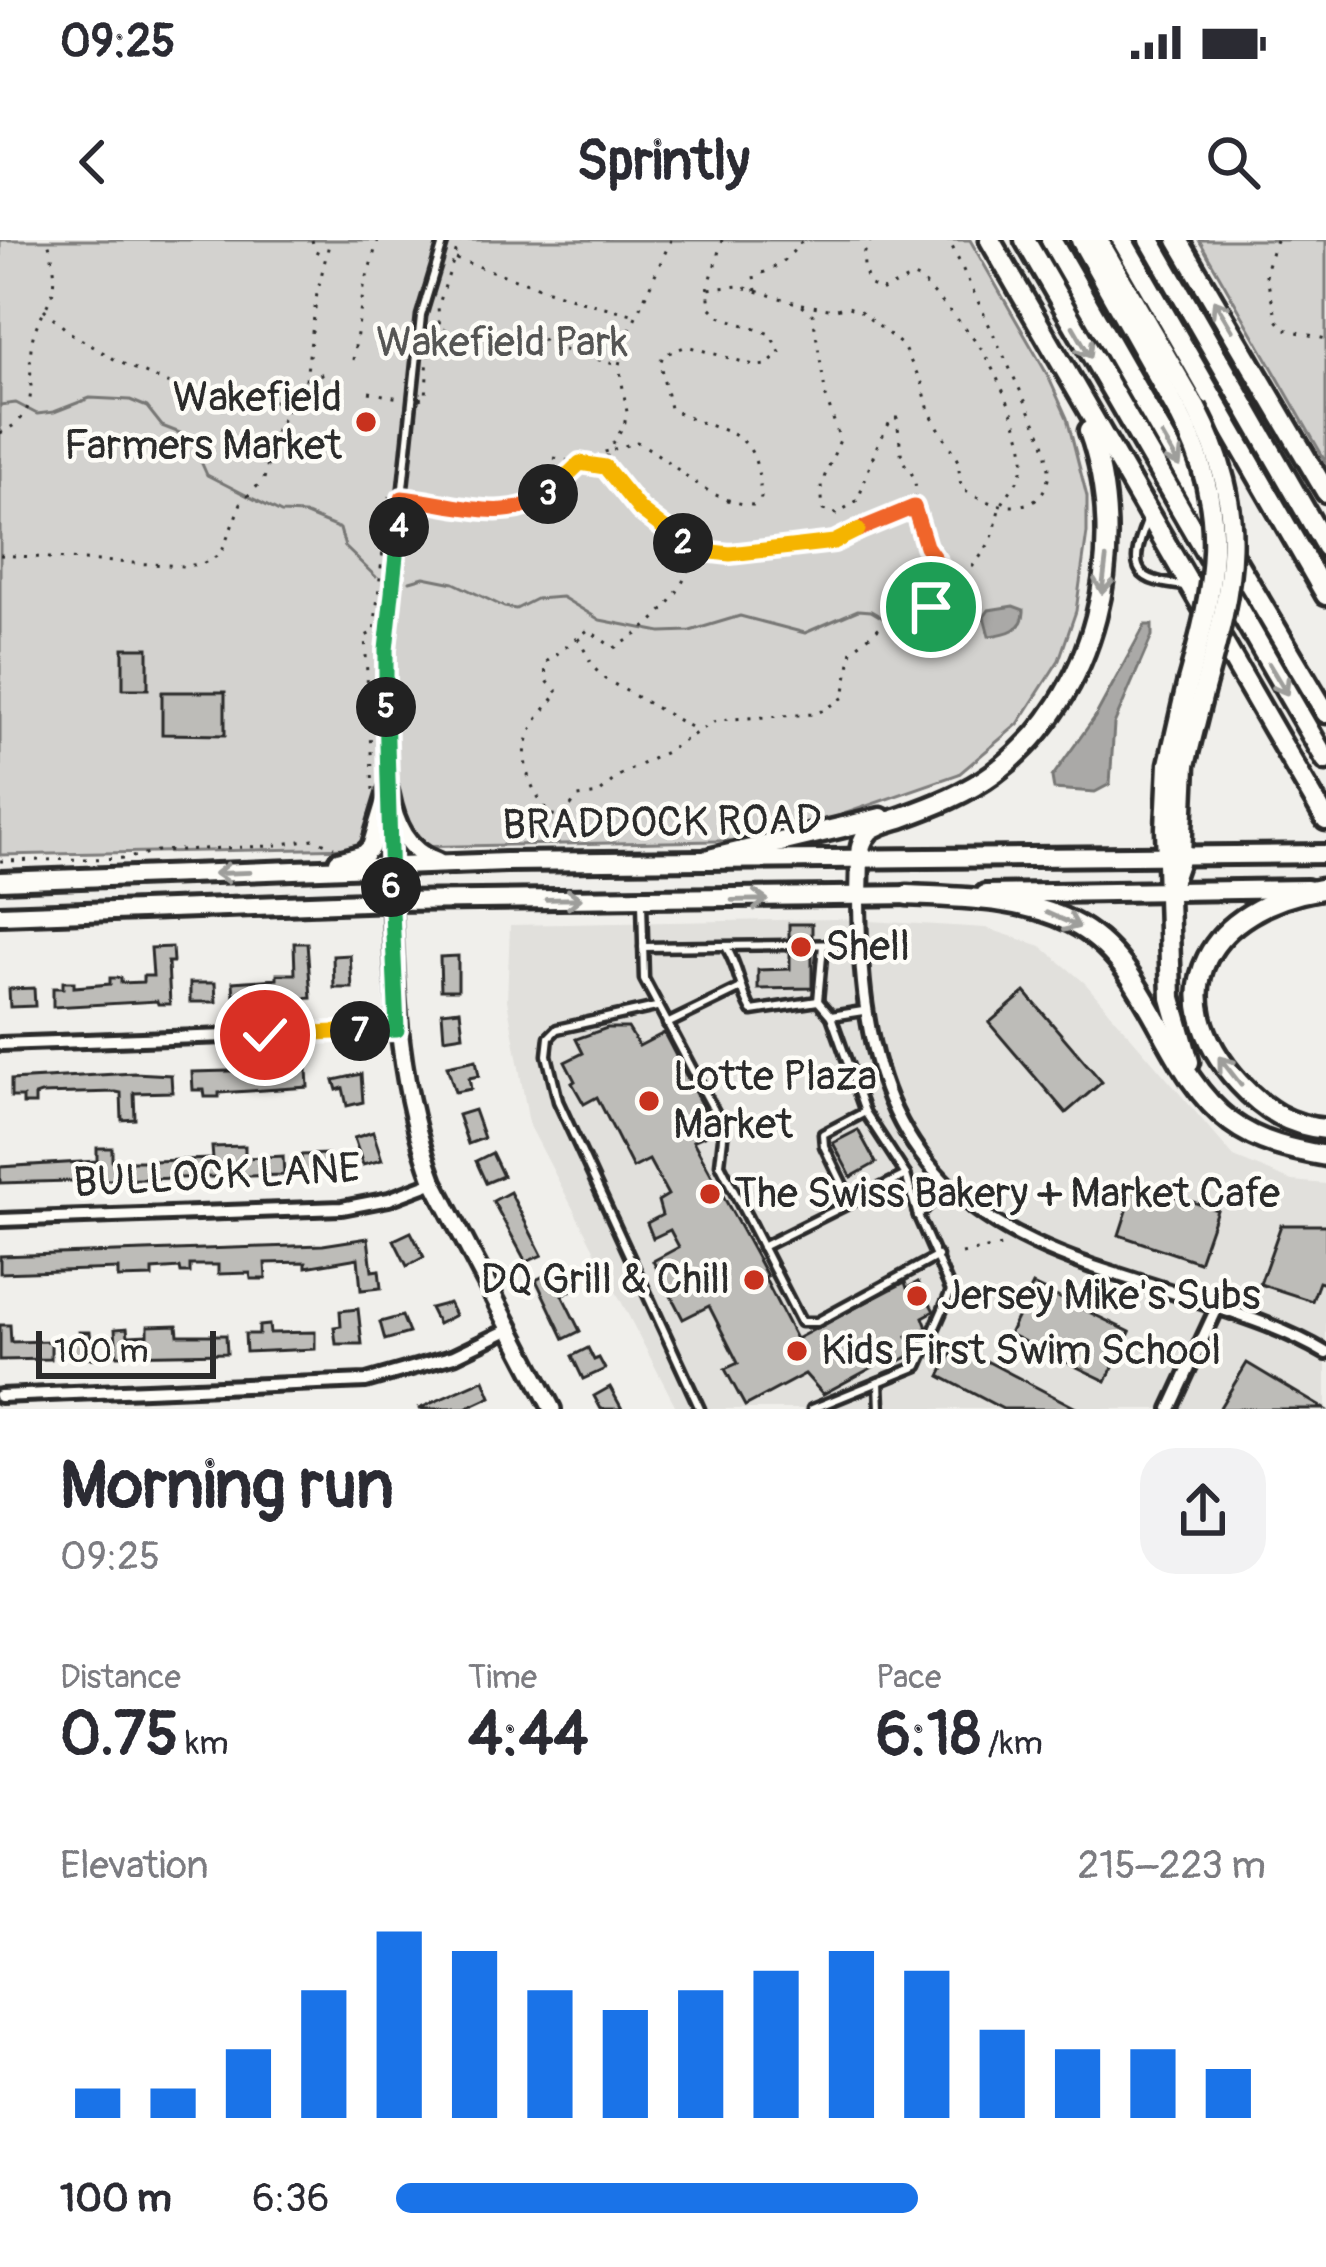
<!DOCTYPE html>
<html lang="en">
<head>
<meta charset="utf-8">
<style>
	:root { --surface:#fff; --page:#f2f2f3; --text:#2b2b33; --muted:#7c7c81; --accent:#1a73e8 }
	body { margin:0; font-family:Pangolin,sans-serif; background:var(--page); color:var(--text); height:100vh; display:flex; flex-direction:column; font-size:45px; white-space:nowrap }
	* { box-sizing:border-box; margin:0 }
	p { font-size:39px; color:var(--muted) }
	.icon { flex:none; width:66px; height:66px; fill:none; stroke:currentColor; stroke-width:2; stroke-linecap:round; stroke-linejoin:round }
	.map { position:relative; height:1169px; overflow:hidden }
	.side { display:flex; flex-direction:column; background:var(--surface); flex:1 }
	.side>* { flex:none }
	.scale { position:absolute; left:36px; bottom:30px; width:180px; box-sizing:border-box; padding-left:12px; border:6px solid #2b2b2b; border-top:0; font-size:33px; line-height:42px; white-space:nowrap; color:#2b2b2b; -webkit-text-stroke:9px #fdfcf7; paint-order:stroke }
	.pin { position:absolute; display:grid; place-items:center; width:102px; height:102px; color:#fff; margin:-51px; border:6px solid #fff; border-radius:50%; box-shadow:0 3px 12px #0007 }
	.km { position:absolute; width:60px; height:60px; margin:-30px; border-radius:50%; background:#222; color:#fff; font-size:33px; line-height:60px; text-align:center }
	.round { display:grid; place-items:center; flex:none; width:126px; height:126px; border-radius:36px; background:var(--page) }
	.overview { display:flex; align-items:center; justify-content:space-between; height:204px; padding:0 60px }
	h1 { font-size:66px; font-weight:700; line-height:90px }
	.metrics { display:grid; grid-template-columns:repeat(3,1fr); gap:18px; height:204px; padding:12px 60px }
	.metrics div { display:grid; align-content:center }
	.metrics b { font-size:60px; font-weight:700 }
	.metrics small { font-size:33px; font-weight:400 }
	.metrics p { font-size:33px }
	.chart { height:336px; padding:24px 60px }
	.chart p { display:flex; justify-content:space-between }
	.chart svg { width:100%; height:216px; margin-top:12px; stroke:var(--accent); stroke-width:6 }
	ul { padding:0 60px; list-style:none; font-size:39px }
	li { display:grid; grid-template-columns:192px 144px 1fr; align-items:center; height:90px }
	li i { height:30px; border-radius:15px; background:var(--accent) }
	.status { display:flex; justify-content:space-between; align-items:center; height:84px; padding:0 60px; background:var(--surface); direction:ltr }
	.status svg { height:33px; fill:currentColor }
	header { display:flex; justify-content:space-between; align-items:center; height:156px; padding:0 60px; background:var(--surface); font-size:54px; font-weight:700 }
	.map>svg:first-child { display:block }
</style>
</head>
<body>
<div class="status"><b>09:25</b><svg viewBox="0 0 49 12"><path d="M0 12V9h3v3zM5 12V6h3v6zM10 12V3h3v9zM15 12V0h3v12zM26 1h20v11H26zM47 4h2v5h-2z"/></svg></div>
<header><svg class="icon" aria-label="back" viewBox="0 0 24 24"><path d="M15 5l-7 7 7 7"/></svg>Sprintly<svg class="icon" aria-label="search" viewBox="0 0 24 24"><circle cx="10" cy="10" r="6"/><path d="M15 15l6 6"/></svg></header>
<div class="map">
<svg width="1326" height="1169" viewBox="0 0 1326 1169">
	<rect width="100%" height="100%" fill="#f0efeb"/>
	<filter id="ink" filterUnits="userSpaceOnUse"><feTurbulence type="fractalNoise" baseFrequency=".00833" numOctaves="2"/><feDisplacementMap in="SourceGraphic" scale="24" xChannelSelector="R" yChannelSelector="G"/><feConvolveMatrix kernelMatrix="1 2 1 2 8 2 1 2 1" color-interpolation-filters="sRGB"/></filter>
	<g filter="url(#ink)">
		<path fill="#e1e0dc" d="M837 679 986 688 1041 706 1085 743 1234 917 1292 941 1326 944V1169H677L529 884 507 760 510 685Z"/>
		<g fill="#d3d2cf" stroke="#7f7e7d" stroke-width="3">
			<path d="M0 0H970L1047 134 1067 178 1087 257V293L1076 371 1059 420 1018 484 959 534 769 600 0 615Z"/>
			<path d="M1199 0H1326V222Z"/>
		</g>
		<g fill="#aaa9a7" stroke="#777775" stroke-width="3">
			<path d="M1013 366 1024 370C1025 390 1006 394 989 396L984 377 989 370Z"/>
			<path d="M1145 385H1152V396L1114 484 1110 544 1095 552 1054 549 1052 537 1095 477Z"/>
		</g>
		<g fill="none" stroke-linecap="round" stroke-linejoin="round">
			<g stroke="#777775" stroke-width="3">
				<path d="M0 165 16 163 37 174 54 172 90 158 130 160 147 167 162 186 190 197 207 235 281 273 304 274 340 289 345 307 376 337"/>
				<path d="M410 341 424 337 454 343 504 367 516 369 536 359 562 357 600 380 661 392 690 391 740 376 805 393 858 370 871 371 919 399 930 400 963 387"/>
			</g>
		</g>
		<g fill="#bdbcb8" stroke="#2b2b2b" stroke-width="3">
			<rect x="123" y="408" width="25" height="41"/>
			<path d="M162 452H225V495L162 494Z"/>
			<rect x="789" y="684" width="23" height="13"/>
			<path d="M294 703H307L311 758 247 761V757H234L233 742 277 739V734H295Z"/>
			<path d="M172 707 173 722H168L170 764H158L157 761 53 767V748H63V742H74V747L110 744V738H121V743L143 742V736H153L151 708Z"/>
			<path d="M790 712H812V748L758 749V730L790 729Z"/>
			<path d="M350 715 352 748H334L333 716Z"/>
			<path d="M458 716V750H441L440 717Z"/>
			<path d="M190 743H215L216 762H190Z"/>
			<path d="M34 748 35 766 10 767 9 749Z"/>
			<path d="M1025 752 1102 842 1066 873 989 783Z"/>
			<path d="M460 770 463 795 444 798 442 772Z"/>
			<path d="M607 788H628L639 806 664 793 715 891 693 901 767 1036 764 1037 796 1099 905 1042 907 1048 918 1042 934 1071 923 1077 927 1088 907 1096 915 1113 894 1124 888 1111 869 1121 873 1127 823 1154 805 1134 745 1166 725 1129 738 1123 709 1066 683 1079 653 1021 679 1007 670 990 653 998 647 983 662 975 658 961 668 955 649 920 633 928 597 857 584 864 572 843 575 841 565 822 583 813 576 799Z"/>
			<path d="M476 820 479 836 469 838 471 849 455 852 447 826Z"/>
			<path d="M307 829 308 847 219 853V857H205L204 850H193L192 832Z"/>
			<path d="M134 833 171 835 172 852 134 853 135 879 122 880 121 853 116 852 41 854 35 856V864H23V857H11V840Z"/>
			<path d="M361 834 363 862 347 866 343 848 337 850 334 840Z"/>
			<path d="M474 870 484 898 468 904 458 875Z"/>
			<path d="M858 890 876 923 851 937 833 903Z"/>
			<path d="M373 892 382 920 363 925 354 898Z"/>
			<path d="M245 906V918L283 916 284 935 0 943V927L97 921V908H112V921H152L213 919 212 907Z"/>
			<path d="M492 913 503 936 486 943 476 921Z"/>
			<path d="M327 914 328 933 302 934 301 915Z"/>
			<path d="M1136 943 1217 970 1199 1022 1119 995Z"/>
			<path d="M510 952 542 1015 526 1022 493 961Z"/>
			<path d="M1281 985H1326V1044L1319 1042 1312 1061 1260 1044Z"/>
			<path d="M411 992 424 1017 407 1026 394 1000Z"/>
			<path d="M368 998 372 1031 379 1030 381 1048 361 1050 358 1018 306 1027V1022L265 1023 266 1039H251L250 1033 218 1034V1025H190V1033H181L180 1028 152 1030V1037L118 1038V1029L0 1033V1016L323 1005Z"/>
			<path d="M550 1033 555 1043 565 1038 570 1051 562 1055 580 1091 564 1099 536 1040Z"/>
			<path d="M1033 1045 1130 1092 1106 1141 1009 1094Z"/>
			<path d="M449 1063 455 1075 438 1084 430 1068Z"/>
			<path d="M358 1069 362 1104H336L334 1087 341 1086 340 1071Z"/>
			<path d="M402 1076 409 1093 385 1100 380 1082Z"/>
			<path d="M0 1085H10L11 1102 51 1101V1119L0 1120Z"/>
			<path d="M177 1085 178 1095H226L227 1113 117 1115 115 1089 127 1088 128 1096 148 1095V1086Z"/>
			<path d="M269 1085 270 1093 315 1092V1109L246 1112 245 1094H259V1086Z"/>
			<path d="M79 1092H90L91 1099H96L97 1118 71 1119 70 1100H79Z"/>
			<path d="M956 1105 1078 1169H1003L940 1136Z"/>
			<path d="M588 1108 594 1120 599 1118 605 1129 583 1139 572 1116Z"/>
			<path d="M1247 1123 1324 1169H1219Z"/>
			<path d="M484 1140 491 1157 465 1169H418Z"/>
			<path d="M610 1147 622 1169H601L594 1156Z"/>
		</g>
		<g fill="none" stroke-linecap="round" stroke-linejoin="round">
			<g stroke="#2b2b2b" stroke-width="15">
				<g id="lane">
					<path d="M1146 284C1127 332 1137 341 1185 346"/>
					<path d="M386 410 421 76 444 0"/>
					<path d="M642 662 644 739 724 889 720 924 801 1082H817L938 1016"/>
					<path d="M643 707 860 704"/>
					<path d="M726 707C740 729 739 749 752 771L818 761 831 776 865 872 906 935 918 976 951 1051 918 1126 812 1169"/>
					<path d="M818 761 823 705"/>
					<path d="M656 767 557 789 549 797 547 815 558 861 700 1169"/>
					<path d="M831 776 863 771"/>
					<path d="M667 784 739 749"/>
					<path d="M851 962 824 906 823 894 865 872"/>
					<path d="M918 976 948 944"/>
					<path d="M762 1007 906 935"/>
					<path d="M879 1142 880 1169"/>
				</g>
			</g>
			<g stroke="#2b2b2b" stroke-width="20">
				<g id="street">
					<path d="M386 410 388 556"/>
					<path d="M389 575 390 626"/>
					<path d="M859 657C860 807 883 933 1034 1003 1078 1024 1126 1037 1172 1052 1224 1070 1279 1085 1326 1113"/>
					<path d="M0 804 397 790"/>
					<path d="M0 980 342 968 389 959 434 942"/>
					<path d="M0 1156 366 1141 454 1116 510 1089"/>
					<path d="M1170 1169 1217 1068"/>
				</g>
			</g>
			<g stroke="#2b2b2b" stroke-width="24">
				<path id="secondary" d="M390 626C395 737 394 836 434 942L552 1169"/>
			</g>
			<g stroke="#2b2b2b" stroke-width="26">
				<g id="primary">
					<path d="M389 554C395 584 406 611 437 622"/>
					<path d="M338 621 364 614 371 607 388 551"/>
					<path d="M0 641 506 622 1326 614"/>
					<path d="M985 654 1307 649"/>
					<path d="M859 657 860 616"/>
					<path d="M0 675 392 661 917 655"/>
				</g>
			</g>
			<g stroke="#2b2b2b" stroke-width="27">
				<g id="highway">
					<path d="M990 0 1326 580"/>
					<path d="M1025 0 1326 520"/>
					<path d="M1051 0 1210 277"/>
					<path d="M1081 0 1180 176"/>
					<path d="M1098 0 1196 168"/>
					<path d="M1122 0 1326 355"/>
					<path d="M1150 0 1326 307"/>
					<path d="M1178 0 1326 252"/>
					<path d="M1227 306 1326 473"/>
					<path d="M1187 445 1169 524 1166 588 1171 758 1189 822"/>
					<path d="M860 616C860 606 862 599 869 591 878 583 892 581 903 577 934 566 967 553 994 533 1097 458 1131 307 1089 191"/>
					<path d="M709 619 881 578"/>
					<path d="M1172 640 1181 614 1185 525 1204 449"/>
					<path d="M1321 649C1211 667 1155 751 1239 843 1264 870 1289 886 1326 889"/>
					<path d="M907 655C961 658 1021 657 1071 682 1152 722 1161 830 1231 882 1259 903 1293 910 1326 916"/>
				</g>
			</g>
			<g stroke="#2b2b2b" stroke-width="3" stroke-dasharray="3 9" stroke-linecap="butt">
				<path d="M312 0 315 11 325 15"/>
				<path d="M871 0C860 15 863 29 870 45L883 50 913 37 921 40C941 61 964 85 981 109 995 130 1026 196 1024 220 1023 240 1007 252 1000 268 996 276 997 286 993 295 978 329 940 359 911 380L892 377 852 410 844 457 826 469 814 474 717 480 666 512 618 536 598 554 578 557 563 576 551 575C514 529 517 495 559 453L546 440 545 423 588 390 614 408C655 386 683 355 695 310L640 270 605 227 608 211 637 202C677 222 704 262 753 265L761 258C757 178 725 200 670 168L660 124 663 115 687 106 757 126 767 125 780 113 770 94 719 76 710 67 708 49 739 46 800 64 813 75 826 157 840 200 821 245 823 270 836 274 858 260 876 208 892 178H897L902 220 914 237 916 249 914 267 919 288 953 345"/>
				<path d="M1276 0 1265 31 1277 80 1285 89 1326 99"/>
				<path d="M456 19 581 61 636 75"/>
				<path d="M708 49 722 0"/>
				<path d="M756 51 754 36C779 28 787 19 803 0"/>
				<path d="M802 64 834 70 845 66 860 71 902 105 922 143 929 171 958 221 961 247C984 267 1039 280 1048 239 1051 227 1046 213 1044 201L949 0"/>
				<path d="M44 69 69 92 119 122 170 144 208 147 288 164"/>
				<path d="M444 89 522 113"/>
				<path d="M542 99 557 108 617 125"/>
				<path d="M353 120 364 47 378 0"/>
				<path d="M308 138 325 133"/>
				<path d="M369 152 404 159"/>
				<path d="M419 159 426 157C428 135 424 105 440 89L438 67 460 0"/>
				<path d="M0 193C46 173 25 138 32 101 35 84 44 73 51 57 59 39 52 18 48 0"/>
				<path d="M554 218 603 227"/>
				<path d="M409 258C447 262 505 284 540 261 566 244 576 219 608 211L624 186 627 172 619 125 625 100 671 0"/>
				<path d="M696 311 730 314 834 302 912 268"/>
				<path d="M0 315 183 326 202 324 221 314 241 263 264 239 276 190 306 139 317 53 330 0"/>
				<path d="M578 398 594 428 605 439 694 489"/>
				<path d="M373 550 365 396 374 392 389 256"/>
				<path d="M0 621 128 618 157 611 270 606 313 599 334 607"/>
				<path d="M962 1014 1006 1005"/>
			</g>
			<use href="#lane" stroke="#fdfcf7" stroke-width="6"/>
			<use href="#street" stroke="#fdfcf7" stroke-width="10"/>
			<use href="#secondary" stroke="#fdfcf7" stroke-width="15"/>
			<use href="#primary" stroke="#fdfcf7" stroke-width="16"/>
			<use href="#highway" stroke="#fdfcf7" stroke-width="18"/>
			<g stroke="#2b2b2b" stroke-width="27" stroke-linecap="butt">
				<g id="highway-bridge">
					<path d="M1196 168C1250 272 1234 342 1204 449"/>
					<path d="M1180 176C1231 273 1215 345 1187 445"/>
				</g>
			</g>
			<use href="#highway-bridge" stroke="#fdfcf7" stroke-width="18"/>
		</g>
		<defs><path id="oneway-shaft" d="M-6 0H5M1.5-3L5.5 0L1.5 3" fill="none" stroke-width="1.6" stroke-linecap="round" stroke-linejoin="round" transform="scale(3)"/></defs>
		<g stroke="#9e9e9b">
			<use href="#oneway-shaft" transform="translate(1223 75) rotate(-121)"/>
			<use href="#oneway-shaft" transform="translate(1082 102) rotate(60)"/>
			<use href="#oneway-shaft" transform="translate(1171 211) rotate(60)"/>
			<use href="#oneway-shaft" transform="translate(1104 336) rotate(97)"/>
			<use href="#oneway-shaft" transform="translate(1278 439) rotate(59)"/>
			<use href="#oneway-shaft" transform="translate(232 633) rotate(178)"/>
			<use href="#oneway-shaft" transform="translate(564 659) rotate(-1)"/>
			<use href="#oneway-shaft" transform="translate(750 660) rotate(-1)"/>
			<use href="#oneway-shaft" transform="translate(1063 680) rotate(24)"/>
			<use href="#oneway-shaft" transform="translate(1230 831) rotate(-128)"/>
		</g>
	</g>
	<g fill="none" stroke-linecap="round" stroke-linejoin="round" filter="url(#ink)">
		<g stroke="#fff" stroke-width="24">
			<path id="split-1" d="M858 290 914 267 926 306 953 345 931 367"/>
		</g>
		<g stroke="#fff" stroke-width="24">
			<path id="split-2" d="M683 303 695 310 730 314 834 302 858 290"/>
		</g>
		<g stroke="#fff" stroke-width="24">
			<path id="split-3" d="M548 254 580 223 605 227 640 270 683 303"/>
		</g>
		<g stroke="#fff" stroke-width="24">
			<path id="split-4" d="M399 287 402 258C447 262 510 286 548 254"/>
		</g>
		<g stroke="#fff" stroke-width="24">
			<path id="split-5" d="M386 467V410L399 287"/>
		</g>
		<g stroke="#fff" stroke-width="24">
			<path id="split-6" d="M386 467 391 647"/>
		</g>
		<g stroke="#fff" stroke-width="24">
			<path id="split-7" d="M360 791 397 790 391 647"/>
		</g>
		<g stroke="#fff" stroke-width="24">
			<path id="split-8" d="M265 795 360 791"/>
		</g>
		<use href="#split-1" stroke="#f0652b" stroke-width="15"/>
		<use href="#split-2" stroke="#f5b400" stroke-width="15"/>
		<use href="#split-3" stroke="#f5b400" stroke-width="15"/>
		<use href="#split-4" stroke="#f0652b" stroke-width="15"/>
		<use href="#split-5" stroke="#22a559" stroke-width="15"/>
		<use href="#split-6" stroke="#22a559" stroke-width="15"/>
		<use href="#split-7" stroke="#22a559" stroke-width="15"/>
		<use href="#split-8" stroke="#f5b400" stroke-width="15"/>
	</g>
	<g fill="#c8321e" stroke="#fdfcf7" stroke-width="4.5">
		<circle cx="366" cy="182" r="12"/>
		<circle cx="801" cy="707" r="12"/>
		<circle cx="649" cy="861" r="12"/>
		<circle cx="710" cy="954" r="12"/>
		<circle cx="754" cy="1040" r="12"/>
		<circle cx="917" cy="1056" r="12"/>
		<circle cx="797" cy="1111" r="12"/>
	</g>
	<g text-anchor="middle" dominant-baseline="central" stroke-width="9" stroke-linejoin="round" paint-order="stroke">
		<g font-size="42" fill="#555554" stroke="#fdfcf7">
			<text x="502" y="103">Wakefield Park</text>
		</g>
		<g font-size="42" fill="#2b2b2b" stroke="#fdfcf7" text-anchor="start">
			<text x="342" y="158" text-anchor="end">Wakefield<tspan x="342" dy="48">Farmers Market</tspan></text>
			<text x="825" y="707">Shell</text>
			<text x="673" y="837">Lotte Plaza<tspan x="673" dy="48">Market</tspan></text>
			<text x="734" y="954">The Swiss Bakery + Market Cafe</text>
			<text x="730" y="1040" text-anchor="end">DQ Grill &amp; Chill</text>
			<text x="941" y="1056">Jersey Mike's Subs</text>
			<text x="821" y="1111">Kids First Swim School</text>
		</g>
		<g font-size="42" fill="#2b2b2b" stroke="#fdfcf7">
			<text transform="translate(662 583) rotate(-1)">BRADDOCK ROAD</text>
			<text transform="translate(217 936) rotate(-3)">BULLOCK LANE</text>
		</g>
	</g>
</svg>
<div class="scale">100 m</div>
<div class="pin" style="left:931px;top:367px;background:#1e9e55"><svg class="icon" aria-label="arrive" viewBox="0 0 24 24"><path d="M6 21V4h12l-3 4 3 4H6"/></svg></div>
<div class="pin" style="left:265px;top:795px;background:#d93025"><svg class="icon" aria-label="check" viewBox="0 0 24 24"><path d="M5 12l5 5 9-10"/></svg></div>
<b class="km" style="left:683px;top:303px">2</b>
<b class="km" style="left:548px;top:254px">3</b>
<b class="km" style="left:399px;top:287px">4</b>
<b class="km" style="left:386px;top:467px">5</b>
<b class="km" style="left:391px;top:647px">6</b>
<b class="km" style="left:360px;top:791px">7</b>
</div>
<section class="side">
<div class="overview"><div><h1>Morning run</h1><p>09:25</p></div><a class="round"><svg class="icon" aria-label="share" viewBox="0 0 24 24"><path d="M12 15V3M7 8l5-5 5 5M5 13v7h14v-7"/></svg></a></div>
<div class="metrics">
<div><p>Distance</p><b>0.75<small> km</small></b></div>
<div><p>Time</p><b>4:44</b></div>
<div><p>Pace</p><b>6:18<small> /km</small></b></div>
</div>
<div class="chart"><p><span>Elevation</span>215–223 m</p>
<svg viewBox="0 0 160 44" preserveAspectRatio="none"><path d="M5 44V38M15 44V38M25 44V30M35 44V18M45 44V6M55 44V10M65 44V18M75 44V22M85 44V18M95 44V14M105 44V10M115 44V14M125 44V26M135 44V30M145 44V30M155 44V34"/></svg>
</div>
<ul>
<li><b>100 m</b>6:36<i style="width:60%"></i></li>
</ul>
</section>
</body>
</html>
